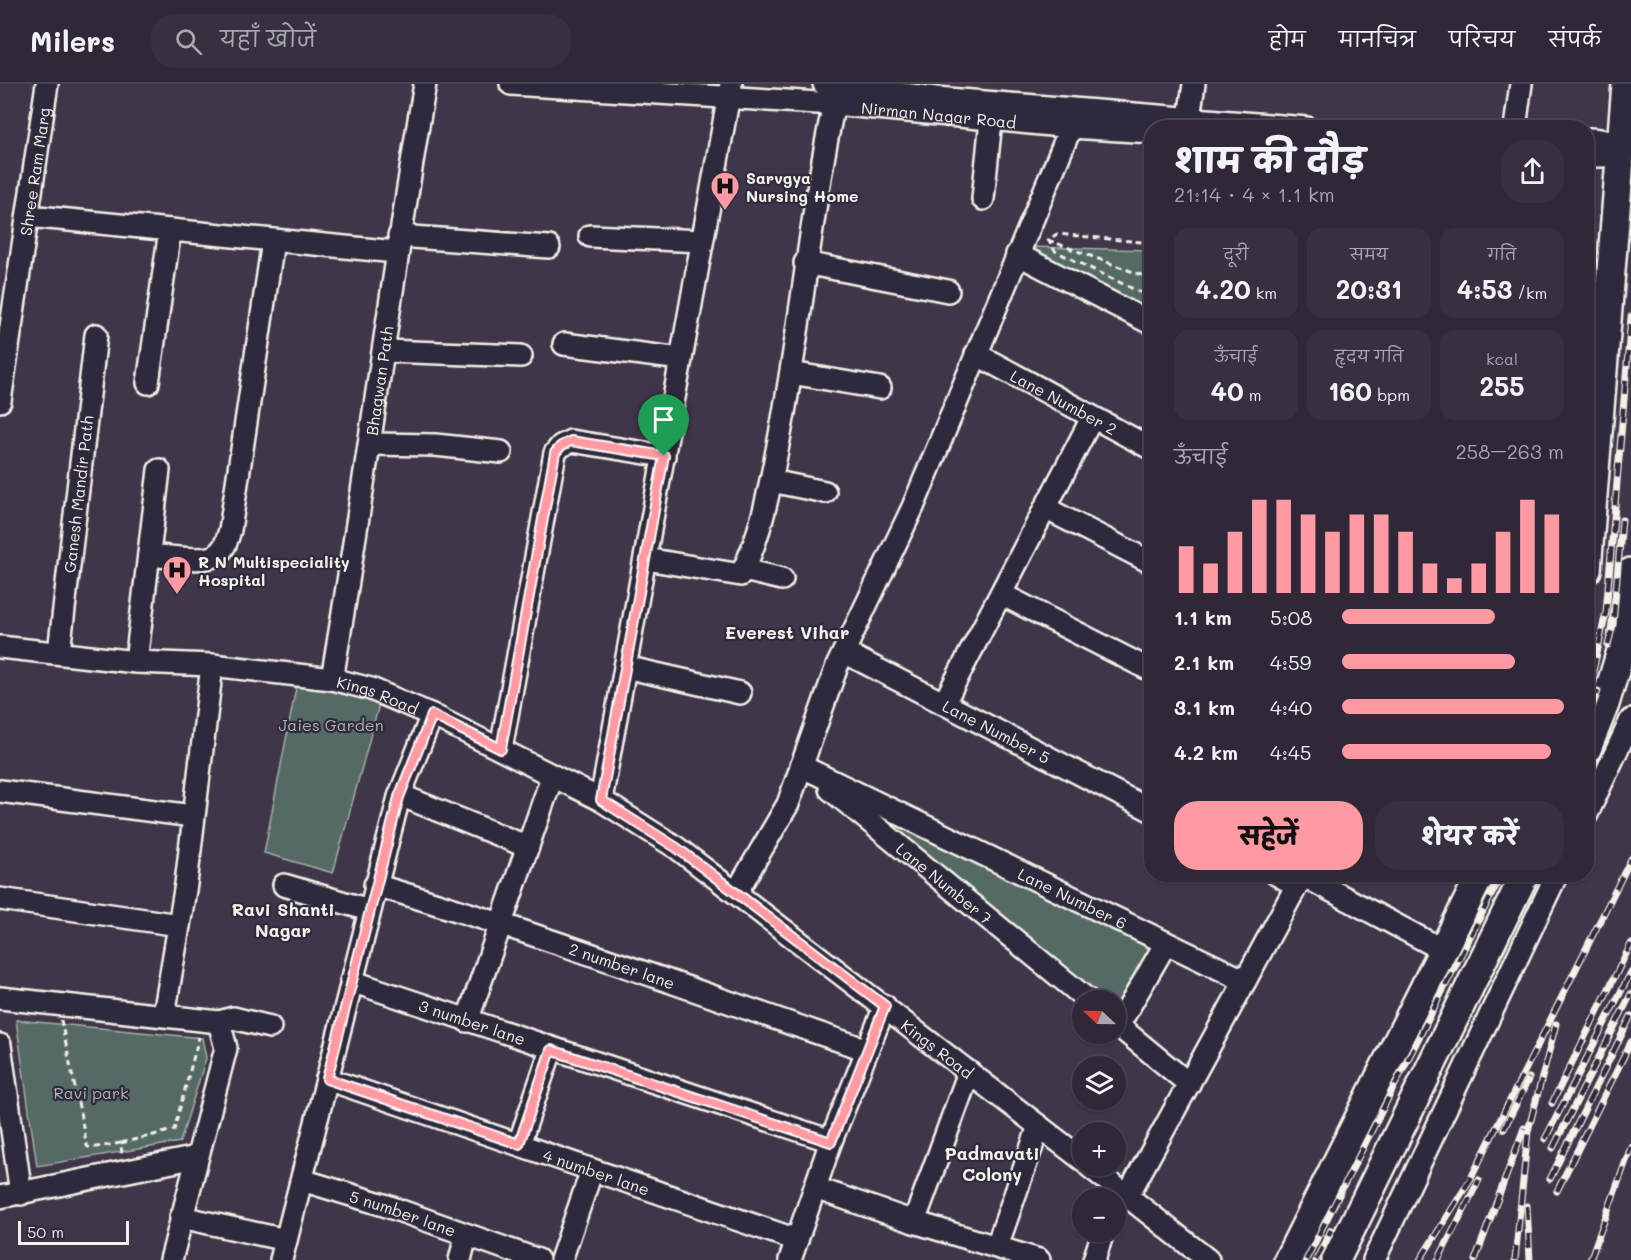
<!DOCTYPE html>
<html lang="hi">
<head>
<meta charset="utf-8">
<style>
	:root { --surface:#302838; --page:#383040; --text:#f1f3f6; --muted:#a8a6ae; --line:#4b4453; --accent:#ff9aa2 }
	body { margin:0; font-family:Mali,"Playpen Sans Deva",sans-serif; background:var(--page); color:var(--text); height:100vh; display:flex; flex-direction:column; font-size:22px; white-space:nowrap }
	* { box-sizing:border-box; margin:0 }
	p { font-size:20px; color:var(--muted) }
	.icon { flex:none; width:33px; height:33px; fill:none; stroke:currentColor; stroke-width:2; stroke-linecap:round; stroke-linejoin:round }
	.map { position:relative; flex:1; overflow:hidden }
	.sheet { position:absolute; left:1144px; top:36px; width:450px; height:762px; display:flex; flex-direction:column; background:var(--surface); border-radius:24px; box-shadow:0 2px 4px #0004,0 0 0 2px var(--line) }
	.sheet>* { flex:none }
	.needle { width:39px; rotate:292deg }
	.buttons { position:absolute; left:1072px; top:906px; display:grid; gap:12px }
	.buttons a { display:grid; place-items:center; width:54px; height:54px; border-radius:50%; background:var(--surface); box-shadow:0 2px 4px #0004,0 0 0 2px var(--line); font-size:30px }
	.scale { position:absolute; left:18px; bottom:15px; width:111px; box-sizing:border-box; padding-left:6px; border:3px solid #f4f1e8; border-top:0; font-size:16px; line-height:21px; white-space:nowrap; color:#f4f1e8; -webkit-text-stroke:4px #2f2a3d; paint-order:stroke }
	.pin { position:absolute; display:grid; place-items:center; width:51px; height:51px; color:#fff; margin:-62px -26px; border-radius:50% 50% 50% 0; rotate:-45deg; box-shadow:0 0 6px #0007 }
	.pin .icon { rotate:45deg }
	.round { display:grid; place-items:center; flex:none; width:63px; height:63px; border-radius:24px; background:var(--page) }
	.overview { display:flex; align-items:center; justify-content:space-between; height:102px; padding:0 30px }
	h1 { font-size:33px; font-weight:800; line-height:45px }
	.stats { display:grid; grid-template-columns:repeat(3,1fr); gap:9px; height:102px; padding:6px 30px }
	.stats div { display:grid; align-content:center; border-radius:15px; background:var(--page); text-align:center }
	.stats b { font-size:26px; font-weight:800 }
	.stats small { font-size:16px; font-weight:400 }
	.stats p { font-size:16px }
	.chart { height:168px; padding:12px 30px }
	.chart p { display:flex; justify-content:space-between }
	.chart svg { width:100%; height:108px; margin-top:6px; stroke:var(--accent); stroke-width:6 }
	.button { display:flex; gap:12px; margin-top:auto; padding:12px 30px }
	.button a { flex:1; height:69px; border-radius:24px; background:var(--accent); color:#111; font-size:24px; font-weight:800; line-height:69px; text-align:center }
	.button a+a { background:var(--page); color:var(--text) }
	ul { padding:0 30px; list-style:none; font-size:20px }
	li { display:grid; grid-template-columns:96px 72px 1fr; align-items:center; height:45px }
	li i { height:15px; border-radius:8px; background:var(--accent) }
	header { display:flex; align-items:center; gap:36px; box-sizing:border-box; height:84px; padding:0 30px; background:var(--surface); border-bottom:2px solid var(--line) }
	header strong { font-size:28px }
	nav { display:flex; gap:33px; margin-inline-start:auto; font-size:21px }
	.search { width:420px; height:54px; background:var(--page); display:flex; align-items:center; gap:15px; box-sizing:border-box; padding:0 21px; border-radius:24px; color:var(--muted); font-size:22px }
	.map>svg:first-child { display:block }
</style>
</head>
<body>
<header>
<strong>Milers</strong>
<div class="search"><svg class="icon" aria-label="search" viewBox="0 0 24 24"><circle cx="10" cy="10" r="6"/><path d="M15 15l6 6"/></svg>यहाँ खोजें</div>
<nav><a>होम</a><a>मानचित्र</a><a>परिचय</a><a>संपर्क</a></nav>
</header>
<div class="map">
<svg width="1631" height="1176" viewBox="0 0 1631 1176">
	<rect width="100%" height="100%" fill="#40364a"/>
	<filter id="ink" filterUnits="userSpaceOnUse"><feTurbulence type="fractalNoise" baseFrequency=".0167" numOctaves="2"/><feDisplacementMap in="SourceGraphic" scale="12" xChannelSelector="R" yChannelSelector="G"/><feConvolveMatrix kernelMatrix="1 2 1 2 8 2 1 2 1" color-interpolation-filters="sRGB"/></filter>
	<g filter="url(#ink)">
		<g fill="#556a65" stroke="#a4aea6" stroke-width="1.5">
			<path d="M1029 163 1152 166V227Z"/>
			<path d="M300 583 380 617 333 789 264 769Z"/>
			<path d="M846 711 1153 864 1116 927V916H1103Z"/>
			<path d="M16 936 202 954 206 974 180 1058 37 1082Z"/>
		</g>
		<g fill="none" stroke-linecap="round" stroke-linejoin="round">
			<g stroke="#f4f1e8" stroke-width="26">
				<g id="minor">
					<path id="s1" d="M511 0 834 20 1071 43 1152 48"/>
					<path d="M824 0 936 14 1307 44"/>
					<path d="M1190 44 1189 34 1194 0"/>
					<path d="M1515 44 1521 0"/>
					<path d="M1587 55C1605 54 1615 62 1631 62"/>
					<path d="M1587 72H1603L1620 62"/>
					<path d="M983 115 991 36"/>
					<path d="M28 132 396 168"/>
					<path d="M399 152 549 163"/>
					<path d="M590 152 702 157"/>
					<path d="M1017 170 1152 240"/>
					<path d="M805 179 948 207"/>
					<path d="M564 260 681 275"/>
					<path d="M384 267 521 272"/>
					<path id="s2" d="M976 270 1152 365"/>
					<path d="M791 289 880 304"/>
					<path d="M148 299 170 146"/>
					<path id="s3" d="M0 317 47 0"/>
					<path d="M371 360 435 361 501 368"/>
					<path d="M771 397 825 408"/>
					<path d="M1045 424 1152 479"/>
					<path d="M149 471C164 472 205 479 216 471 225 465 227 456 230 446L273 157"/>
					<path d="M646 475 741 491C762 449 770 402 779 356 801 244 810 131 834 20"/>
					<path d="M744 486 782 495"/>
					<path d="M1001 510 1152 587"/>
					<path id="s4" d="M0 563 136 578 212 581 332 595 371 605 432 631 601 716 677 764 1083 1076"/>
					<path id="s5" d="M59 568 96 251"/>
					<path id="s6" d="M844 568 1152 727"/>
					<path d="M136 578 159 386"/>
					<path d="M625 583 740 609"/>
					<path id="s7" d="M332 595C366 397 391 198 425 0"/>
					<path d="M944 619 1092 334"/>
					<path d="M501 665 555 369 561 362 571 357 664 372"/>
					<path id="s8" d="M801 682 1245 897 1303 790"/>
					<path id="s9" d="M830 705 1088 916"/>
					<path d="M0 707 193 732"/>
					<path d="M400 711 528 763"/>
					<path d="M601 716 731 0"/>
					<path d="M1587 730 1631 636"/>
					<path d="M1276 790 1297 802"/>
					<path d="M1302 791 1443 866"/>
					<path d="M284 801 369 826"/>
					<path id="s10" d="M375 801C541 850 703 910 867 966"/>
					<path d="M736 809 788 720 837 582 913 423 1071 43"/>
					<path d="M0 815 179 841"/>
					<path id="s11" d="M351 897 831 1057"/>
					<path d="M0 914 219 938 226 964 171 1176"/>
					<path d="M164 931 186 800 212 581"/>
					<path d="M467 937 552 693"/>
					<path d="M219 938 233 934 270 943"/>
					<path d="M1116 940 1189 1000"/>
					<path d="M1118 942 1166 859"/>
					<path d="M0 961 21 1110"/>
					<path id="s12" d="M327 995 797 1156"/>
					<path d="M519 1060 551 966"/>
					<path d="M1089 1082 1208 1176"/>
					<path id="s13" d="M302 1096 384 1121 538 1176"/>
					<path d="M815 1104 914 1138 1039 1176"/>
					<path d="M1128 1111 1245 897"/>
					<path d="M0 1113 197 1073"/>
					<path d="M181 1133 286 1156"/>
					<path d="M914 1138 969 988"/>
					<path d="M997 1162 1039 1042"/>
					<path d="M281 1176 399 713 432 631"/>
					<path d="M460 1176 466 1152"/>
					<path d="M561 1176 592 1086"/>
					<path d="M790 1176 831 1057 885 922"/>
					<path d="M1094 1176 1103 1148"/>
					<path d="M1374 1176 1557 790"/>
				</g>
			</g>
			<g stroke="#f4f1e8" stroke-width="32">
				<g id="major">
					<path d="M1587 486 1626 0"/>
					<path d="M1587 665 1605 620 1621 567 1631 488"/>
					<path d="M1288 1176 1481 790"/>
					<path d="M1336 1176 1525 790"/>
				</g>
			</g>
			<g stroke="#f4f1e8" stroke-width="3" stroke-dasharray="6 4.5" stroke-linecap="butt">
				<path d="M1048 156 1152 195"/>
				<path d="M1152 159 1057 150 1048 156 1055 167 1152 214"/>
				<path d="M61 936 87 1062 90 1064 121 1059 122 1072"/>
				<path d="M121 1059 174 1046 199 953"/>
			</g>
			<use href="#minor" stroke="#2f2a3d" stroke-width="21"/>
			<use href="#major" stroke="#2f2a3d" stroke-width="27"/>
			<g stroke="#f4f1e8" stroke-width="7">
				<g id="rail">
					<path d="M1608 561 1613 541 1622 436"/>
					<path d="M1587 615 1606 528 1631 233"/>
					<path d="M1587 637 1598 607"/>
					<path d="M1552 1019 1631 860"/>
					<path d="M1504 1045 1529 994"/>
					<path d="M1545 1055 1631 888"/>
					<path d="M1553 1064 1631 910"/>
					<path d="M1550 1095 1631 932"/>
					<path d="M1557 1107 1631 958"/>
					<path d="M1527 1122 1530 1176"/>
					<path d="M1306 1176 1502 790"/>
					<path d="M1316 1176 1331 1146"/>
					<path d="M1420 1176 1470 1096 1631 775"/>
					<path d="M1438 1176 1479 1096"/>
					<path d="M1475 1176 1524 1044"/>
					<path d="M1515 1176 1528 1047 1556 940"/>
					<path d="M1590 1176 1631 1063"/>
				</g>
			</g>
			<use href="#rail" stroke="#2f2a3d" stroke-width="4.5" stroke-dasharray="14" stroke-linecap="butt"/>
		</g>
	</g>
	<g fill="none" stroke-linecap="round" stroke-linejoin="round" filter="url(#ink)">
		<g stroke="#fff" stroke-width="12">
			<path id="route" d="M571 357 664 372 601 716 677 764 885 922 831 1058 551 966 519 1060 327 995 399 713 432 631 501 665 555 369 561 362Z"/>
		</g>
		<use href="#route" stroke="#ff9aa2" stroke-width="8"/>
	</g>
	<defs>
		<g id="hospital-pin" transform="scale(1.5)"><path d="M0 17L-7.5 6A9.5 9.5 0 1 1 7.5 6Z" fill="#ff9aa2" stroke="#2f2a3d"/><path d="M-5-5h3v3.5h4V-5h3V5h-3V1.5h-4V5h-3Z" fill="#111"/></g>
	</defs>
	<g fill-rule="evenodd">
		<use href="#hospital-pin" x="725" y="102"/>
		<use href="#hospital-pin" x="177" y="486"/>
	</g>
	<g text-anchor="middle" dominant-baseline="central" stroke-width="4.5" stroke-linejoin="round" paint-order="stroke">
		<g font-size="16" fill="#f4f1e8" stroke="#2f2a3d">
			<text stroke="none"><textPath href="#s1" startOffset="429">Nirman Nagar Road</textPath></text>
			<text stroke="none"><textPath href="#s3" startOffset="232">Shree Ram Marg</textPath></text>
			<text stroke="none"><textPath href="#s7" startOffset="302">Bhagwan Path</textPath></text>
			<text stroke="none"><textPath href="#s2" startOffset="100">Lane Number 2</textPath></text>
			<text stroke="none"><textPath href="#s5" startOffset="159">Ganesh Mandir Path</textPath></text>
			<text stroke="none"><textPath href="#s4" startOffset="382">Kings Road</textPath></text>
			<text stroke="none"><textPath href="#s6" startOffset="172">Lane Number 5</textPath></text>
			<text stroke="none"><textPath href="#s9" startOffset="148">Lane Number 7</textPath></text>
			<text stroke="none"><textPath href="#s8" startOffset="302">Lane Number 6</textPath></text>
			<text stroke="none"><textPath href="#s10" startOffset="260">2 number lane</textPath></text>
			<text stroke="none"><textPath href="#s11" startOffset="128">3 number lane</textPath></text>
			<text stroke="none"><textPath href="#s4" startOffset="1048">Kings Road</textPath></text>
			<text stroke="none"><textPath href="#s12" startOffset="285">4 number lane</textPath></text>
			<text stroke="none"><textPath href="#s13" startOffset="106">5 number lane</textPath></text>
		</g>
		<g font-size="16" font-weight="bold" fill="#f4f1e8" stroke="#2f2a3d" text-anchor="start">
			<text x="746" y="93">Sarvgya<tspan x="746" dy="18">Nursing Home</tspan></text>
			<text x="198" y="477">R N Multispeciality<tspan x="198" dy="18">Hospital</tspan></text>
		</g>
		<g font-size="16" fill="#acb4ad" stroke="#2f2a3d">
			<text x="331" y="640">Jaies Garden</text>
			<text x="91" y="1008">Ravi park</text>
		</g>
		<g font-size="18" font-weight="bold" fill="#f4f1e8" stroke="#2f2a3d">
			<text x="787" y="548">Everest Vihar</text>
			<text x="283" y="825">Ravi Shanti<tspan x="283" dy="21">Nagar</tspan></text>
			<text x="992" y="1069">Padmavati<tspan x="992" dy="21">Colony</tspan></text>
		</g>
	</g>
</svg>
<div class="buttons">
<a><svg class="needle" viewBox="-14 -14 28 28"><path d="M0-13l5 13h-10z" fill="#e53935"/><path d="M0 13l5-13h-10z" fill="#a8a6ae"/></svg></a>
<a><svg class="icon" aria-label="layers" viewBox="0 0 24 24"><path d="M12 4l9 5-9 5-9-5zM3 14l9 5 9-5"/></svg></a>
<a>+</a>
<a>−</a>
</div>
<div class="scale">50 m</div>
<div class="pin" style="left:664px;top:372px;background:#1e9e55"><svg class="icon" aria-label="arrive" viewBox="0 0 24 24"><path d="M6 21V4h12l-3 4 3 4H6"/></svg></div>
<section class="sheet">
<div class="overview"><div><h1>शाम की दौड़</h1><p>21:14 · 4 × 1.1 km</p></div><a class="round"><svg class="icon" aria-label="share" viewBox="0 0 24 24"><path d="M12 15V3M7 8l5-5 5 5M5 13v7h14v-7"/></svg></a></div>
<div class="stats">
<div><p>दूरी</p><b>4.20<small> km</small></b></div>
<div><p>समय</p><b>20:31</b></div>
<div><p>गति</p><b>4:53<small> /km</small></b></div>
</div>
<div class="stats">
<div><p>ऊँचाई</p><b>40<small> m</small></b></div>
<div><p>हृदय गति</p><b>160<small> bpm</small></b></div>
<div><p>kcal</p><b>255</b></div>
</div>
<div class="chart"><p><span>ऊँचाई</span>258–263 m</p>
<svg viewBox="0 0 160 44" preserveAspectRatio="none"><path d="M5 44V25M15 44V32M25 44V19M35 44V6M45 44V6M55 44V12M65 44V19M75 44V12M85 44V12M95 44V19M105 44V32M115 44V38M125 44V32M135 44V19M145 44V6M155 44V12"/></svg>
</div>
<ul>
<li><b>1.1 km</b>5:08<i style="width:69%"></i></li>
<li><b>2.1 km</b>4:59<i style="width:78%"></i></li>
<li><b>3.1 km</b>4:40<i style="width:100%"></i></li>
<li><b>4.2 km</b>4:45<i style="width:94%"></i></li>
</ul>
<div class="button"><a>सहेजें</a><a>शेयर करें</a></div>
</section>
</div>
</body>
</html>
